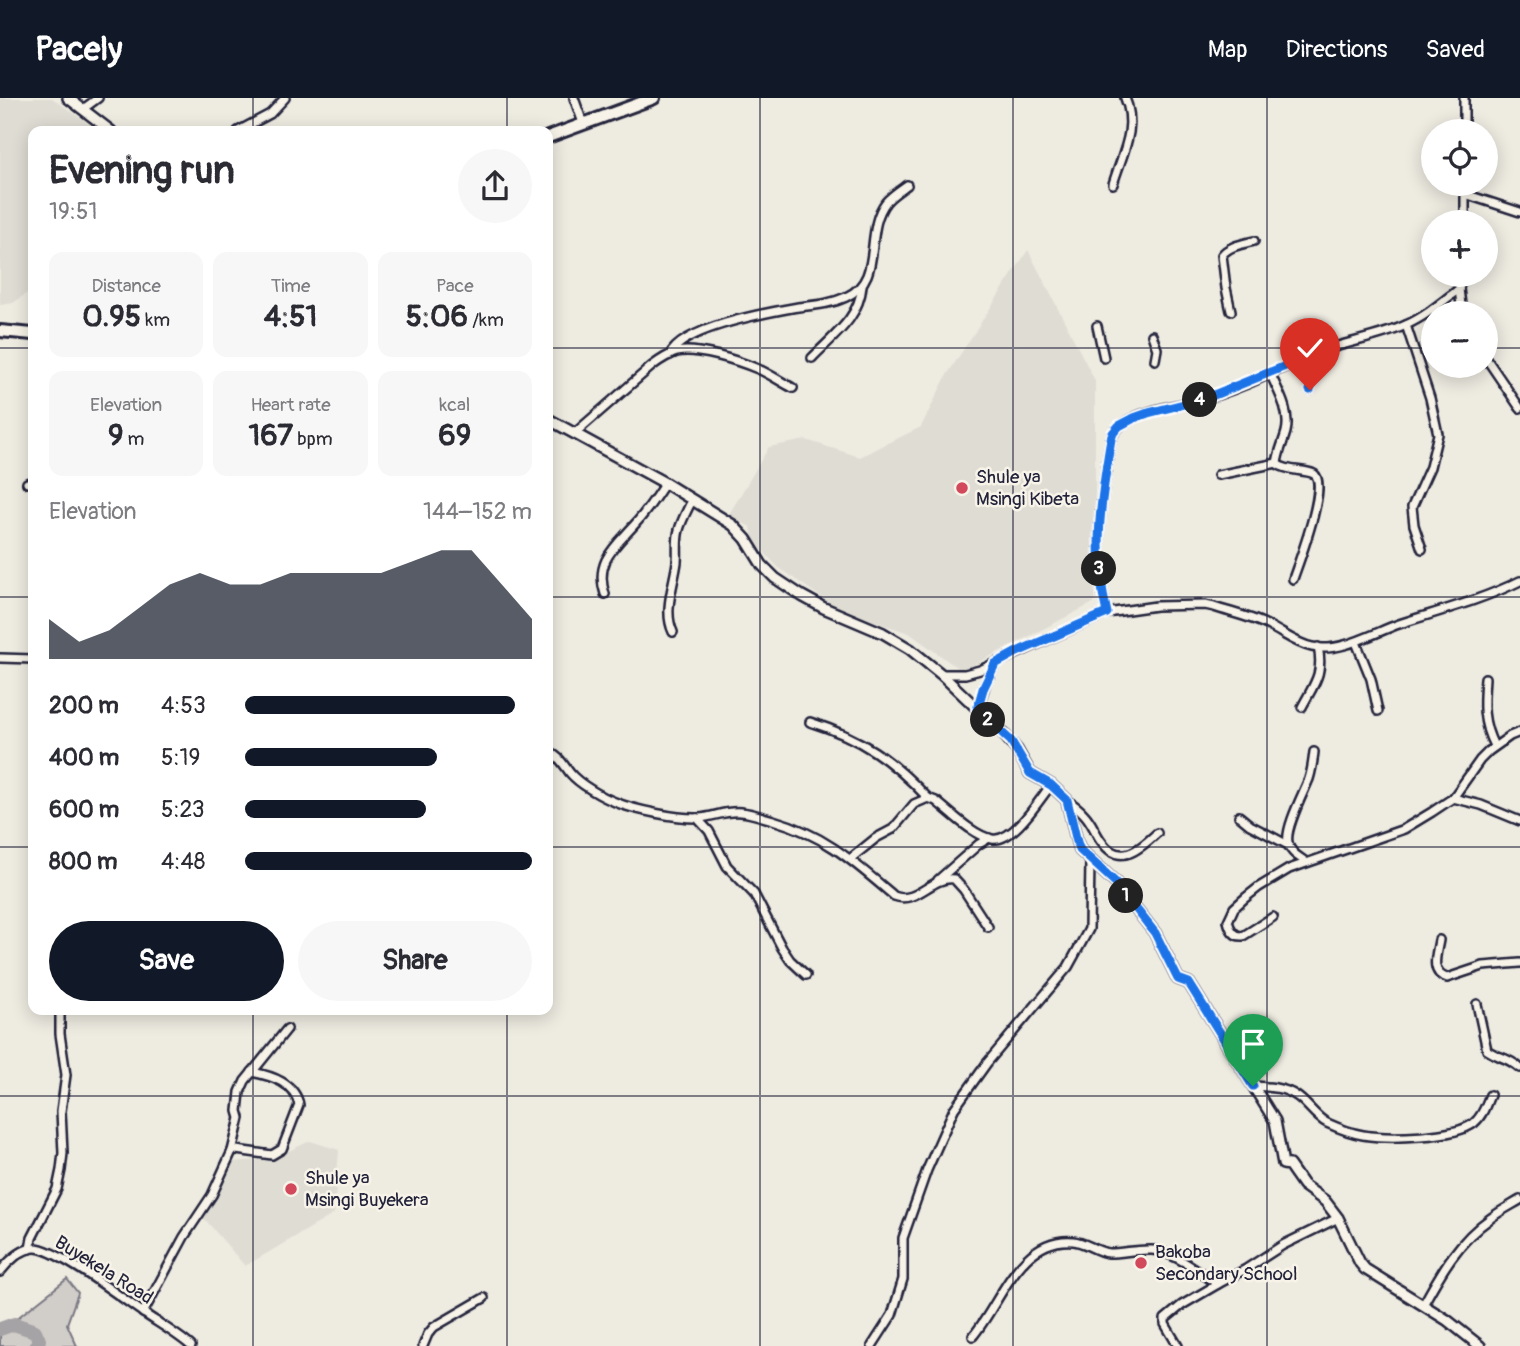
<!DOCTYPE html>
<html lang="en">
<head>
<meta charset="utf-8">
<style>
	:root { --surface:#fff; --page:#f7f7f7; --text:#2b2b33; --muted:#7c7c81; --accent:#111827 }
	body { margin:0; font-family:Pangolin,sans-serif; background:var(--page); color:var(--text); height:100vh; display:flex; flex-direction:column; font-size:26px; white-space:nowrap }
	* { box-sizing:border-box; margin:0 }
	p { font-size:23px; color:var(--muted) }
	.icon { flex:none; width:38px; height:38px; fill:none; stroke:currentColor; stroke-width:2; stroke-linecap:round; stroke-linejoin:round }
	.map { position:relative; flex:1; overflow:hidden }
	.details { position:absolute; left:28px; top:28px; width:525px; height:889px; display:flex; flex-direction:column; background:var(--surface); border-radius:14px; box-shadow:0 4px 18px #0003 }
	.details>* { flex:none }
	.buttons { position:absolute; left:1421px; top:21px; display:grid; gap:14px }
	.buttons a { display:grid; place-items:center; width:77px; height:77px; border-radius:50%; background:var(--surface); box-shadow:0 4px 18px #0003; font-size:35px }
	.pin { position:absolute; display:grid; place-items:center; width:60px; height:60px; color:#fff; margin:-72px -30px; border-radius:50% 50% 50% 0; rotate:-45deg; box-shadow:0 0 7px #0007 }
	.pin .icon { rotate:45deg }
	.km { position:absolute; width:35px; height:35px; margin:-18px; border-radius:50%; background:#222; color:#fff; font-size:19px; line-height:35px; text-align:center }
	.round { display:grid; place-items:center; flex:none; width:74px; height:74px; border-radius:37px; background:var(--page) }
	.headline { display:flex; align-items:center; justify-content:space-between; height:119px; padding:0 21px }
	h1 { font-size:38px; font-weight:800; line-height:52px }
	.figures { display:grid; grid-template-columns:repeat(3,1fr); gap:10px; height:119px; padding:7px 21px }
	.figures div { display:grid; align-content:center; border-radius:14px; background:var(--page); text-align:center }
	.figures b { font-size:30px; font-weight:800 }
	.figures small { font-size:19px; font-weight:400 }
	.figures p { font-size:19px }
	.chart { height:196px; padding:14px 21px }
	.chart p { display:flex; justify-content:space-between }
	.chart svg { width:100%; height:126px; margin-top:7px; fill:var(--accent); opacity:.7 }
	.action { display:flex; gap:14px; margin-top:auto; padding:14px 21px }
	.action a { flex:1; height:80px; border-radius:42px; background:var(--accent); color:#fff; font-size:28px; font-weight:800; line-height:80px; text-align:center }
	.action a+a { background:var(--page); color:var(--text) }
	ul { padding:0 21px; list-style:none; font-size:23px }
	li { display:grid; grid-template-columns:112px 84px 1fr; align-items:center; height:52px }
	li i { height:18px; border-radius:9px; background:var(--accent) }
	header { display:flex; align-items:center; gap:42px; box-sizing:border-box; height:98px; padding:0 35px; background:var(--accent); color:#fff }
	header strong { font-size:33px }
	nav { display:flex; gap:38px; margin-inline-start:auto; font-size:24px }
	.map>svg:first-child { display:block }
</style>
</head>
<body>
<header>
<strong>Pacely</strong>
<nav><a>Map</a><a>Directions</a><a>Saved</a></nav>
</header>
<div class="map">
<svg width="1520" height="1248" viewBox="0 0 1520 1248">
	<rect width="100%" height="100%" fill="#eeebe1"/>
	<filter id="ink" filterUnits="userSpaceOnUse"><feTurbulence type="fractalNoise" baseFrequency=".0143" numOctaves="2"/><feDisplacementMap in="SourceGraphic" scale="14" xChannelSelector="R" yChannelSelector="G"/><feConvolveMatrix kernelMatrix="1 2 1 2 8 2 1 2 1" color-interpolation-filters="sRGB"/></filter>
	<g filter="url(#ink)">
		<g fill="#dfdcd4">
			<path d="M0 0H52L99 33H33V191L13 205 0 207Z"/>
			<path d="M1028 152 1095 283V504L962 573 909 535 838 511 778 469 754 444 751 429 728 418 769 349 806 342 860 359 921 329 947 277Z"/>
			<path d="M310 1043 339 1052 334 1116 245 1168 203 1119 231 1064 272 1061Z"/>
		</g>
		<path fill="#d1cdc9" stroke="#7a7882" stroke-width="2" d="M67 1181 78 1195 67 1226 77 1248H0V1228L16 1221Z"/>
		<g fill="none" stroke-linecap="round" stroke-linejoin="round">
			<path stroke="#a6a3a6" stroke-width="14" d="M0 1231 14 1226 35 1233 39 1242 36 1248"/>
			<g stroke="#22223b" stroke-width="12">
				<g id="minor">
					<path d="M574 0 583 25"/>
					<path d="M1464 0V33"/>
					<path d="M83 11 98 0"/>
					<path d="M238 33 270 16 285 0"/>
					<path d="M1113 86C1122 56 1138 30 1125 0"/>
					<path d="M1465 86V124"/>
					<path d="M1465 96 1520 114"/>
					<path d="M1462 177 1459 191 1462 215"/>
					<path d="M1231 213 1226 190 1222 157C1229 148 1243 146 1254 143"/>
					<path d="M1406 227 1430 300 1438 336 1430 369 1412 409 1414 427 1422 451"/>
					<path d="M1097 228 1104 260"/>
					<path d="M1152 237 1157 251 1155 262"/>
					<path d="M670 257C682 229 770 214 798 209 815 207 831 206 846 199 885 181 863 134 886 104 892 97 900 92 907 87"/>
					<path d="M812 260C833 238 859 221 862 188"/>
					<path d="M1486 260 1520 310"/>
					<path d="M1270 275C1278 293 1291 314 1286 334 1283 345 1278 355 1277 366 1288 374 1304 371 1314 376 1329 386 1298 466 1293 481"/>
					<path d="M1310 292 1325 252"/>
					<path d="M575 335 652 268C660 262 667 257 677 254 696 249 739 263 758 271 770 276 781 284 793 290"/>
					<path d="M1218 377 1277 365"/>
					<path d="M27 385 33 383"/>
					<path d="M605 496C594 463 616 448 636 425 647 413 656 399 665 385"/>
					<path d="M1107 515C1092 455 1101 401 1111 341 1120 314 1176 308 1201 302 1244 291 1283 268 1325 252 1351 243 1380 239 1406 227 1426 218 1442 204 1459 191"/>
					<path d="M673 534C663 513 674 487 677 464 678 454 676 442 679 432 682 421 688 411 692 402"/>
					<path d="M1356 544 1371 581 1378 613"/>
					<path d="M0 560 33 561"/>
					<path d="M941 576H965L980 572 1107 515 1156 508 1205 507 1214 509C1232 515 1252 519 1269 528 1283 535 1297 546 1312 549 1341 555 1373 535 1399 526 1439 513 1482 502 1520 483"/>
					<path d="M1485 580C1483 607 1482 624 1494 648"/>
					<path d="M1302 609C1314 586 1324 576 1318 549"/>
					<path d="M977 612 986 585 995 566"/>
					<path d="M810 624C861 640 891 661 928 700"/>
					<path d="M548 653C559 658 563 666 570 675 579 686 602 699 615 704 634 712 679 721 699 720 714 719 726 712 741 714 752 715 762 719 773 722 825 737 854 764 894 798 917 807 931 778 954 781L964 792 988 829"/>
					<path d="M1453 700 1481 707 1520 723"/>
					<path d="M1067 702C1073 706 1079 710 1084 716 1092 724 1095 735 1102 744 1120 769 1140 751 1157 735"/>
					<path d="M1239 718 1250 727 1288 747"/>
					<path d="M697 720 709 733 727 768 754 796 782 850 790 862 806 877"/>
					<path d="M850 761 876 740 893 731 914 706 928 700 936 703C951 715 974 738 992 741 1013 745 1039 702 1051 687"/>
					<path d="M1306 764C1299 759 1289 754 1288 744 1285 730 1303 696 1309 681 1312 672 1313 663 1314 654"/>
					<path d="M938 782 979 746 989 740"/>
					<path d="M1273 819 1243 838C1234 839 1230 831 1228 823L1234 810 1245 800 1259 789 1289 771 1404 731 1432 714 1453 700 1480 662 1489 653 1510 638 1520 634"/>
					<path d="M1439 842C1437 855 1429 875 1447 880L1483 868 1520 865"/>
					<path d="M1477 906 1487 952C1498 960 1508 959 1520 970"/>
					<path d="M1253 988C1266 989 1283 989 1295 997 1307 1004 1314 1018 1327 1025 1338 1030 1351 1035 1363 1037 1387 1041 1455 1040 1474 1025 1483 1018 1486 1006 1490 997"/>
					<path d="M232 1053 240 1020 238 1013 240 994 245 983 287 931"/>
					<path d="M30 1151 32 1140 57 1091 61 1072 63 1055 61 1013 66 977 60 936V917L62 912"/>
					<path d="M0 1174C8 1164 22 1150 35 1150 56 1150 122 1200 142 1214 158 1225 176 1235 191 1248"/>
					<path d="M1423 1207C1441 1174 1459 1142 1491 1120 1500 1113 1510 1108 1520 1102"/>
					<path d="M143 1215 184 1139 212 1097 232 1053 236 1052 272 1057 282 1051 299 1007C295 985 272 978 252 974"/>
					<path d="M973 1238C1001 1205 1019 1139 1073 1143 1086 1144 1096 1154 1109 1155 1123 1155 1137 1151 1152 1152 1173 1153 1200 1175 1218 1186L1246 1171 1283 1147 1338 1120"/>
					<path d="M423 1248 428 1236 434 1229 484 1200"/>
					<path d="M872 1248 892 1217 903 1181V1140L927 1072 954 1011 987 965 1068 869 1089 831 1090 762"/>
					<path d="M1178 1248 1165 1226V1221L1182 1207 1218 1186"/>
				</g>
			</g>
			<g stroke="#22223b" stroke-width="14">
				<g id="tertiary">
					<path d="M68 0 111 33"/>
					<path d="M548 321 665 385 733 427 746 441 762 467 775 480 802 498 824 510 883 535 910 551 941 576 1003 635 1017 652 1030 675 1051 687 1067 702 1077 744 1080 752 1115 784 1155 835 1178 881 1189 885 1275 1023 1283 1066 1289 1067 1303 1087 1325 1103 1338 1120 1360 1165 1365 1171 1447 1222 1480 1248"/>
				</g>
			</g>
			<g stroke="#22223b" stroke-width="16">
				<g id="secondary">
					<path d="M548 39 654 0"/>
					<path d="M0 233 33 236"/>
				</g>
			</g>
			<use href="#minor" stroke="#f7f3e8" stroke-width="7"/>
			<use href="#tertiary" stroke="#f7f3e8" stroke-width="9"/>
			<use href="#secondary" stroke="#f7f3e8" stroke-width="10"/>
		</g>
	</g>
	<g fill="none" stroke-linecap="round" stroke-linejoin="round" filter="url(#ink)">
		<g stroke="#fff" stroke-width="14">
			<path id="route" d="M1253 988 1189 885 1178 881 1155 835 1115 784 1080 752 1077 744 1067 702 1051 687 1030 675 1011 643 977 612 983 591 995 566 1017 554 1107 515C1092 455 1101 401 1111 341L1113 335 1119 328 1134 320 1148 315 1204 301 1325 252 1310 292"/>
		</g>
		<use href="#route" stroke="#1a73e8" stroke-width="9"/>
	</g>
	<path fill="none" stroke="#22223b" stroke-width="2" stroke-opacity="0.55" d="M253 0V33M507 0V33M760 0V1248M1013 0V1248M1267 0V1248M0 250H33M548 250H1433M1486 250H1520M0 499H33M548 499H1520M0 749H33M548 749H1520M253 912V1248M507 912V1248M0 998H1520"/>
	<g fill="#d1495b" stroke="#f7f3e8" stroke-width="2.5">
		<circle cx="962" cy="390" r="7"/>
		<circle cx="291" cy="1091" r="7"/>
		<circle cx="1141" cy="1165" r="7"/>
	</g>
	<g text-anchor="middle" dominant-baseline="central" stroke-width="5" stroke-linejoin="round" paint-order="stroke">
		<g font-size="19" fill="#22223b" stroke="#f7f3e8" text-anchor="start">
			<text x="976" y="379">Shule ya<tspan x="976" dy="22">Msingi Kibeta</tspan></text>
			<text x="305" y="1080">Shule ya<tspan x="305" dy="22">Msingi Buyekera</tspan></text>
			<text x="1155" y="1154">Bakoba<tspan x="1155" dy="22">Secondary School</tspan></text>
		</g>
		<g font-size="19" fill="#22223b" stroke="#f7f3e8">
			<text transform="translate(104 1172) rotate(32)">Buyekela Road</text>
		</g>
	</g>
</svg>
<div class="buttons">
<a><svg class="icon" aria-label="locate" viewBox="0 0 24 24"><circle cx="12" cy="12" r="6"/><path d="M12 2v4M12 18v4M2 12h4M18 12h4"/></svg></a>
<a>+</a>
<a>−</a>
</div>
<div class="pin" style="left:1253px;top:988px;background:#1e9e55"><svg class="icon" aria-label="arrive" viewBox="0 0 24 24"><path d="M6 21V4h12l-3 4 3 4H6"/></svg></div>
<div class="pin" style="left:1310px;top:292px;background:#d93025"><svg class="icon" aria-label="check" viewBox="0 0 24 24"><path d="M5 12l5 5 9-10"/></svg></div>
<b class="km" style="left:1126px;top:798px">1</b>
<b class="km" style="left:988px;top:622px">2</b>
<b class="km" style="left:1099px;top:471px">3</b>
<b class="km" style="left:1200px;top:302px">4</b>
<section class="details">
<div class="headline"><div><h1>Evening run</h1><p>19:51</p></div><a class="round"><svg class="icon" aria-label="share" viewBox="0 0 24 24"><path d="M12 15V3M7 8l5-5 5 5M5 13v7h14v-7"/></svg></a></div>
<div class="figures">
<div><p>Distance</p><b>0.95<small> km</small></b></div>
<div><p>Time</p><b>4:51</b></div>
<div><p>Pace</p><b>5:06<small> /km</small></b></div>
</div>
<div class="figures">
<div><p>Elevation</p><b>9<small> m</small></b></div>
<div><p>Heart rate</p><b>167<small> bpm</small></b></div>
<div><p>kcal</p><b>69</b></div>
</div>
<div class="chart"><p><span>Elevation</span>144–152 m</p>
<svg viewBox="0 0 160 44" preserveAspectRatio="none"><path d="M0 44V30L10 38L20 34L30 26L40 18L50 14L60 18L70 18L80 14L90 14L100 14L110 14L120 10L130 6L140 6L150 18L160 30V44z"/></svg>
</div>
<ul>
<li><b>200 m</b>4:53<i style="width:94%"></i></li>
<li><b>400 m</b>5:19<i style="width:67%"></i></li>
<li><b>600 m</b>5:23<i style="width:63%"></i></li>
<li><b>800 m</b>4:48<i style="width:100%"></i></li>
</ul>
<div class="action"><a>Save</a><a>Share</a></div>
</section>
</div>
</body>
</html>
